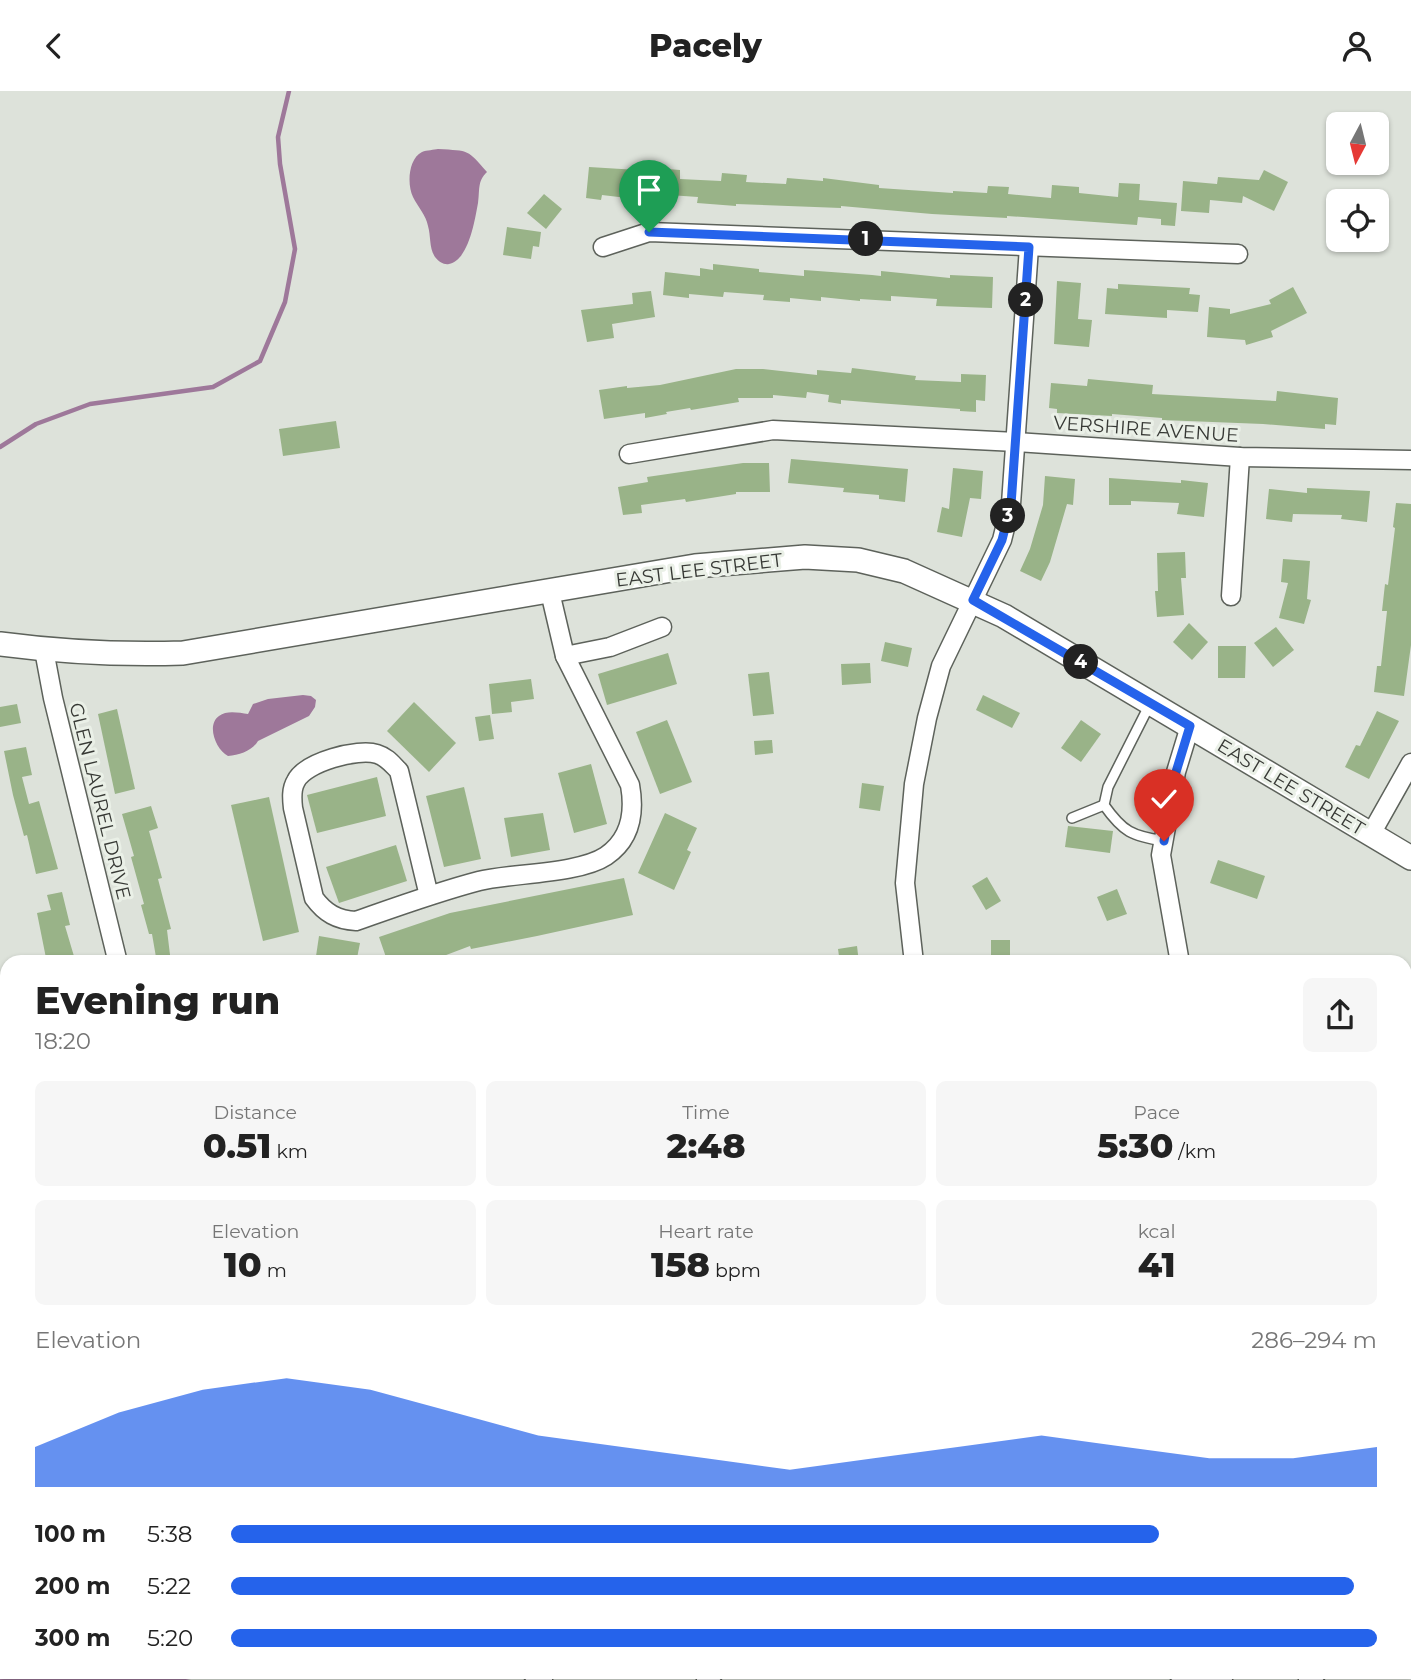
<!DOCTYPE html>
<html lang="en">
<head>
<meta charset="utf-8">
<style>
	:root { --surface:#fff; --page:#f6f6f6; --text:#222; --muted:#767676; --accent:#2563eb }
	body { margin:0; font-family:Montserrat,sans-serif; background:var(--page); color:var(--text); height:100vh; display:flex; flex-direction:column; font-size:26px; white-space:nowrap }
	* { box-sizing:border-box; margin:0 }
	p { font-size:23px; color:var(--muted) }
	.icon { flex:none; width:38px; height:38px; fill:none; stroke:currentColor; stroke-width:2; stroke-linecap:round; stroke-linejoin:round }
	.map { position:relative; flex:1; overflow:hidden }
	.details { position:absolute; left:0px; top:864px; width:1412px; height:724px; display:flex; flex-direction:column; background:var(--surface); border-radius:21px 21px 0 0; box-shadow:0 2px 5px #0004 }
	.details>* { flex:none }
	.needle { width:46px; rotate:187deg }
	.tools { position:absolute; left:1326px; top:21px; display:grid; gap:14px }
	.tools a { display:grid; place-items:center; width:63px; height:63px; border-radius:10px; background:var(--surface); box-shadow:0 2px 5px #0004; font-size:35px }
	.pin { position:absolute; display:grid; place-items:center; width:60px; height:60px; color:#fff; margin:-72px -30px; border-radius:50% 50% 50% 0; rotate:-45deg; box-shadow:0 0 7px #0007 }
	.pin .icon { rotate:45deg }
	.km { position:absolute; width:35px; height:35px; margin:-18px; border-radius:50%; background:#222; color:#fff; font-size:19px; line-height:35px; text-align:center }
	.round { display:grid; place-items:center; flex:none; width:74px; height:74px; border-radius:10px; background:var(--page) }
	.head { display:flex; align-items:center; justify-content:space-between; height:119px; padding:0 35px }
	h1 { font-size:38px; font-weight:800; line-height:52px }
	.stats { display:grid; grid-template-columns:repeat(3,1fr); gap:10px; height:119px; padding:7px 35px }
	.stats div { display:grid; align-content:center; border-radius:10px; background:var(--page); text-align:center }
	.stats b { font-size:35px; font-weight:800 }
	.stats small { font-size:19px; font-weight:400 }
	.stats p { font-size:19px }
	.chart { height:196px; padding:14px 35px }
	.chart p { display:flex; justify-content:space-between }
	.chart svg { width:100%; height:126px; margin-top:7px; fill:var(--accent); opacity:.7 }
	ul { padding:0 35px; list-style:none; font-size:23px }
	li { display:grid; grid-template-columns:112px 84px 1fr; align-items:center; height:52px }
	li i { height:18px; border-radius:9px; background:var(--accent) }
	header { display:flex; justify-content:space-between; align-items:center; height:91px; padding:0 35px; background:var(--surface); font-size:32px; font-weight:800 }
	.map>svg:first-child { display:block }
</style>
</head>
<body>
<header><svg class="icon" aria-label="back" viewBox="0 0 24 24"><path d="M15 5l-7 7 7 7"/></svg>Pacely<svg class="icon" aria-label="person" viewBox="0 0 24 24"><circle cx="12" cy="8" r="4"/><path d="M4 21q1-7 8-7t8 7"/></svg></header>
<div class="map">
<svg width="1411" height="1589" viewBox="0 0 1411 1589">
	<rect width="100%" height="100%" fill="#dde2da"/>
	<g fill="#9e789a">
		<path d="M438 58C470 60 467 58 487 81 477 90 480 100 478 112 475 128 469 169 449 173 444 174 439 171 435 166 429 157 431 145 428 135 426 124 418 116 413 106 407 94 408 68 422 61 427 59 434 59 438 58Z"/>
		<path d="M303 604 311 605 316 609 315 616 309 625 258 650C252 660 240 664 228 665 216 659 206 634 219 625 227 619 239 622 248 623L253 613 268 608Z"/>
		<path d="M0 1563 7 1565V1582H154L191 1589H0Z"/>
	</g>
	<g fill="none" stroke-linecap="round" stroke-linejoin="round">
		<path stroke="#9e789a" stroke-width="4.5" d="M0 356 36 333 90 313 213 296 260 270 285 211 295 158 280 73 278 46 289 0"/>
	</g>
	<g fill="#99b388">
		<path d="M589 76 654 80 655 77 680 79V88L721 90 722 82 747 84 746 91 786 93 787 87 823 90V87L879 94V97L953 102V100L987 102 988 95 1009 96 1008 103 1051 107 1052 94 1079 96V102L1118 106 1119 92 1140 93 1139 109 1177 112 1175 135 1161 134V128L1138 126 1137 134 1007 125V127L932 123 841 115V117L736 113V115L697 112 698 106 669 104V112L602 104 601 109 586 107Z"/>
		<path d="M1264 79 1288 91 1274 120 1243 105 1242 112 1210 109 1209 122 1181 120 1183 90 1217 93 1218 86 1259 89Z"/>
		<path d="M544 103 562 118 546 138 527 122Z"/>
		<path d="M507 136 541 141 539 156 533 155 531 168 503 164Z"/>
		<path d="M713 173 759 178V181L804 185V179L872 184 881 185V180L950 187V184L993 186 992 217 936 215 937 208 891 205V210L860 208V210L821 206V210L790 207V211L763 209 764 204 724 201 723 206 689 203V207L663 204 665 181 700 185V177L713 179Z"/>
		<path d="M1057 190 1081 192 1078 228 1092 229 1089 256 1054 253Z"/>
		<path d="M1118 193 1190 197 1189 203 1200 204 1198 221 1167 219V227L1105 223 1107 197 1118 198Z"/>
		<path d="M1293 196 1307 222 1271 240 1273 246 1246 254 1245 249 1207 246 1209 216 1230 218V223L1271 213 1269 209Z"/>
		<path d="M651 200 655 226 612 233 614 247 587 251 581 219 633 213 632 202Z"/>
		<path d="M852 277 916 285 915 289 961 291V283L986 284 985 310 976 309V321L960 320V318L877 312 841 309V313L828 311 829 304 807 301 806 307 773 304V307H738L739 311 691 319 690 317 666 321 667 323 645 327V322L604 328 599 299 627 295V297L660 294 736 278H763L817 284V279L851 282Z"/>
		<path d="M1088 288 1153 294 1152 303 1276 310 1277 300 1338 307 1336 334 1325 333V338L1263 333 1162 329V327L1112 323V325L1057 322V318L1049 317 1051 292 1087 295Z"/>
		<path d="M336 330 340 357 283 365 279 338Z"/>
		<path d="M791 368 908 378 905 411 879 408V404L843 401 844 397 788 392Z"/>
		<path d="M743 372H769L770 401H736V403L686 411 685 408 641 414 642 422 623 424 618 396 648 391 647 386Z"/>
		<path d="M953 377 983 380 981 408 970 407 962 446 937 441 942 416 949 418Z"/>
		<path d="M1045 385 1075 388 1073 414 1067 413 1050 471 1041 490 1020 480 1030 458 1043 414Z"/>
		<path d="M1109 387 1181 392V389L1208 392 1204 426 1177 423 1179 412 1131 410V414H1109Z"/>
		<path d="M1307 397 1370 400 1367 431 1341 428 1342 424 1293 423 1292 431 1266 428 1269 398 1307 402Z"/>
		<path d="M1396 412 1411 413V554L1404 605 1374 601 1377 575H1381L1387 520H1382L1385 493 1388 494 1395 437 1393 436Z"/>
		<path d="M1185 461 1186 487H1181L1184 524 1157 526 1155 500H1158L1157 462Z"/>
		<path d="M1283 468 1310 470 1307 508 1311 509 1304 533 1279 527 1288 492 1281 491Z"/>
		<path d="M1189 532 1208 551 1192 569 1173 551Z"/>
		<path d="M1276 536 1294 559 1273 576 1254 552Z"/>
		<path d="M885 551 912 557 908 576 881 570Z"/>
		<path d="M1218 555H1246L1245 587H1218Z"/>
		<path d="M668 562 677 593 607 614 598 583Z"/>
		<path d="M870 572 871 592 842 594 841 573Z"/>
		<path d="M769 581 774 623 753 625 748 583Z"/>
		<path d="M531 588 534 608 511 611 512 621 492 623 489 593Z"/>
		<path d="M983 604 1020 622 1012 637 976 619Z"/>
		<path d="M414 611 456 652 429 681 387 640Z"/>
		<path d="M17 613 21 632 0 636V616Z"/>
		<path d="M117 618 135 698 115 703 98 623Z"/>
		<path d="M1377 620 1399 630 1369 688 1345 676 1356 654 1360 655Z"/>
		<path d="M490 624 494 648 479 650 475 626Z"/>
		<path d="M667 629 692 691 660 703 636 641Z"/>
		<path d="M1081 629 1101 643 1081 671 1061 657Z"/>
		<path d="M772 649 773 662 755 664 754 650Z"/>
		<path d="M26 656 32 684 22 686 29 713 39 710 58 778 36 783 27 744 24 745 13 704 4 660Z"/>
		<path d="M591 673 607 733 574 742 558 682Z"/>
		<path d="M377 686 386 725 317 742 307 704Z"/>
		<path d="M862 692 884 695 880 720 859 717Z"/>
		<path d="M464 696 481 768 444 776 426 705Z"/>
		<path d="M269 706 299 841 263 850 231 714Z"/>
		<path d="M151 715 158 737 149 740 162 787 158 788 171 838 167 839 171 872H157L152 843H149L141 814 144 813 131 766 134 765 122 723Z"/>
		<path d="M543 722 550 759 511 766 504 727Z"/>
		<path d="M665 722 697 737 687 759 691 761 674 799 638 782Z"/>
		<path d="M1068 735 1113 740 1110 762 1065 756Z"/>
		<path d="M396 754 407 790 339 812 326 776Z"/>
		<path d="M1218 769 1265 785 1257 808 1210 792Z"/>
		<path d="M987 786 1001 810 986 819 972 795Z"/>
		<path d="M624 787 633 824 537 845 471 858 470 855 425 872H388L379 846 450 822Z"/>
		<path d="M1117 798 1127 823 1107 830 1097 806Z"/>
		<path d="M62 801 70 834 65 835 76 872H47L37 822 51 819 47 804Z"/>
		<path d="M319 845 360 852 356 872H315Z"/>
		<rect x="991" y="849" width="19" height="23"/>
		<path d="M857 855 859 872H840L838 858Z"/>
	</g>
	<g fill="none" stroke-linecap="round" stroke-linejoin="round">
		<g stroke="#5d625b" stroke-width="12">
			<g id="service">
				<path d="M1150 613 1108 696 1104 714C1123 741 1132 745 1164 750"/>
				<path d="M1072 727 1104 714"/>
			</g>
		</g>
		<g stroke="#5d625b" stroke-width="21">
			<g id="minor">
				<path d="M603 156 649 141 1238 163"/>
				<path d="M629 363 773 339 1016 351 1240 366 1411 369"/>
				<path d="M1231 505 1240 366"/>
				<path d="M44 559 53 607 118 872"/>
				<path d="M565 565 610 556 662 536"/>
				<path d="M1371 743 1411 672"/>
				<path d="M429 805 399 680C392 673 387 666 377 663 358 657 305 671 296 690 291 698 292 708 293 717L314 807C325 822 337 829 356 830 396 816 437 801 479 790 512 782 579 783 606 765 631 748 635 722 630 694L565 565 550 501"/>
				<path d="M914 872 905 792 914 693 927 627 941 575 1002 449 1011 413 1029 156"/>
				<path d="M1180 872 1161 764 1176 681 1190 635"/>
				<path d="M0 1143 7 1137"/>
				<path d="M0 1469 7 1474"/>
				<path d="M532 1582 543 1589"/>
				<path d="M1178 1582 1223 1589"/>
				<path d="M706 1589 714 1582"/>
				<path d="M1308 1589 1317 1582"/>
			</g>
		</g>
		<g stroke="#5d625b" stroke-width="26">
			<path id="tertiary" d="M0 553C61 561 122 564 183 562L695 475 805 466 858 469 904 480 1004 525 1411 767"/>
		</g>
		<use href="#service" stroke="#fff" stroke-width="9"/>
		<use href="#minor" stroke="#fff" stroke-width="18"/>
		<use href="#tertiary" stroke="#fff" stroke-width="23"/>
	</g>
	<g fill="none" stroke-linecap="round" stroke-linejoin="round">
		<g stroke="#fff" stroke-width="14">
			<path id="route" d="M649 141 1029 156 1011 414 1002 449 973 509 1190 635 1176 681 1164 750"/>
		</g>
		<use href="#route" stroke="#2563eb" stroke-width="9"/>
	</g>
	<g text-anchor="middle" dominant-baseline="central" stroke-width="6" stroke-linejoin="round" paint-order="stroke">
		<g font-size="19" fill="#373935" stroke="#eaf0e7">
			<text transform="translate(1146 338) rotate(4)">VERSHIRE AVENUE</text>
			<text transform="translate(699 479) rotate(-7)">EAST LEE STREET</text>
			<text transform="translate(1291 696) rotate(31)">EAST LEE STREET</text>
			<text transform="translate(100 710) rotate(76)">GLEN LAUREL DRIVE</text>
		</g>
	</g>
</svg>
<div class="tools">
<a><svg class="needle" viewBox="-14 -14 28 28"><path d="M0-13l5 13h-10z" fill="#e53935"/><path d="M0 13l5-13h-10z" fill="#767676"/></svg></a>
<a><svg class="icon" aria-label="locate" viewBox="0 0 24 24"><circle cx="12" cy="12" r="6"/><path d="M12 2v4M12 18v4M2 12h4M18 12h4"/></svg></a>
</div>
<div class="pin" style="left:649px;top:141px;background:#1e9e55"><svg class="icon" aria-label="arrive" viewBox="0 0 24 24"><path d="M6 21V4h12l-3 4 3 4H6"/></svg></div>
<div class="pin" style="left:1164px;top:750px;background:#d93025"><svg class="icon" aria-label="check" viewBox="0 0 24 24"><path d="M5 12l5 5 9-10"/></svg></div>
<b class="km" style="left:866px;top:148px">1</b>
<b class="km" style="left:1026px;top:209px">2</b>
<b class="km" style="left:1008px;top:425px">3</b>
<b class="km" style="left:1081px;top:571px">4</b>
<section class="details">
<div class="head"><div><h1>Evening run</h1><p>18:20</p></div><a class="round"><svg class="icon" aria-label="share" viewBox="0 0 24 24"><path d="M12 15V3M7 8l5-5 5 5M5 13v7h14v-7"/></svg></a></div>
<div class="stats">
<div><p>Distance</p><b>0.51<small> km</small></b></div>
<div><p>Time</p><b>2:48</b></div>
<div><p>Pace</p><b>5:30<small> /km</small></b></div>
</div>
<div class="stats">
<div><p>Elevation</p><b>10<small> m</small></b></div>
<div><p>Heart rate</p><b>158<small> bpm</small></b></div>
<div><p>kcal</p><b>41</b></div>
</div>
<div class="chart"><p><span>Elevation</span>286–294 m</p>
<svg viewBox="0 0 160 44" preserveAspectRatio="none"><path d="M0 44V30L10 18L20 10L30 6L40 10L50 18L60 26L70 30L80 34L90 38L100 34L110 30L120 26L130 30L140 34L150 34L160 30V44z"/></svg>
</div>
<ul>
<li><b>100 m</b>5:38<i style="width:81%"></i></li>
<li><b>200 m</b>5:22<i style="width:98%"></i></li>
<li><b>300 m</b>5:20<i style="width:100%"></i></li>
</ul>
</section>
</div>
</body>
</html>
